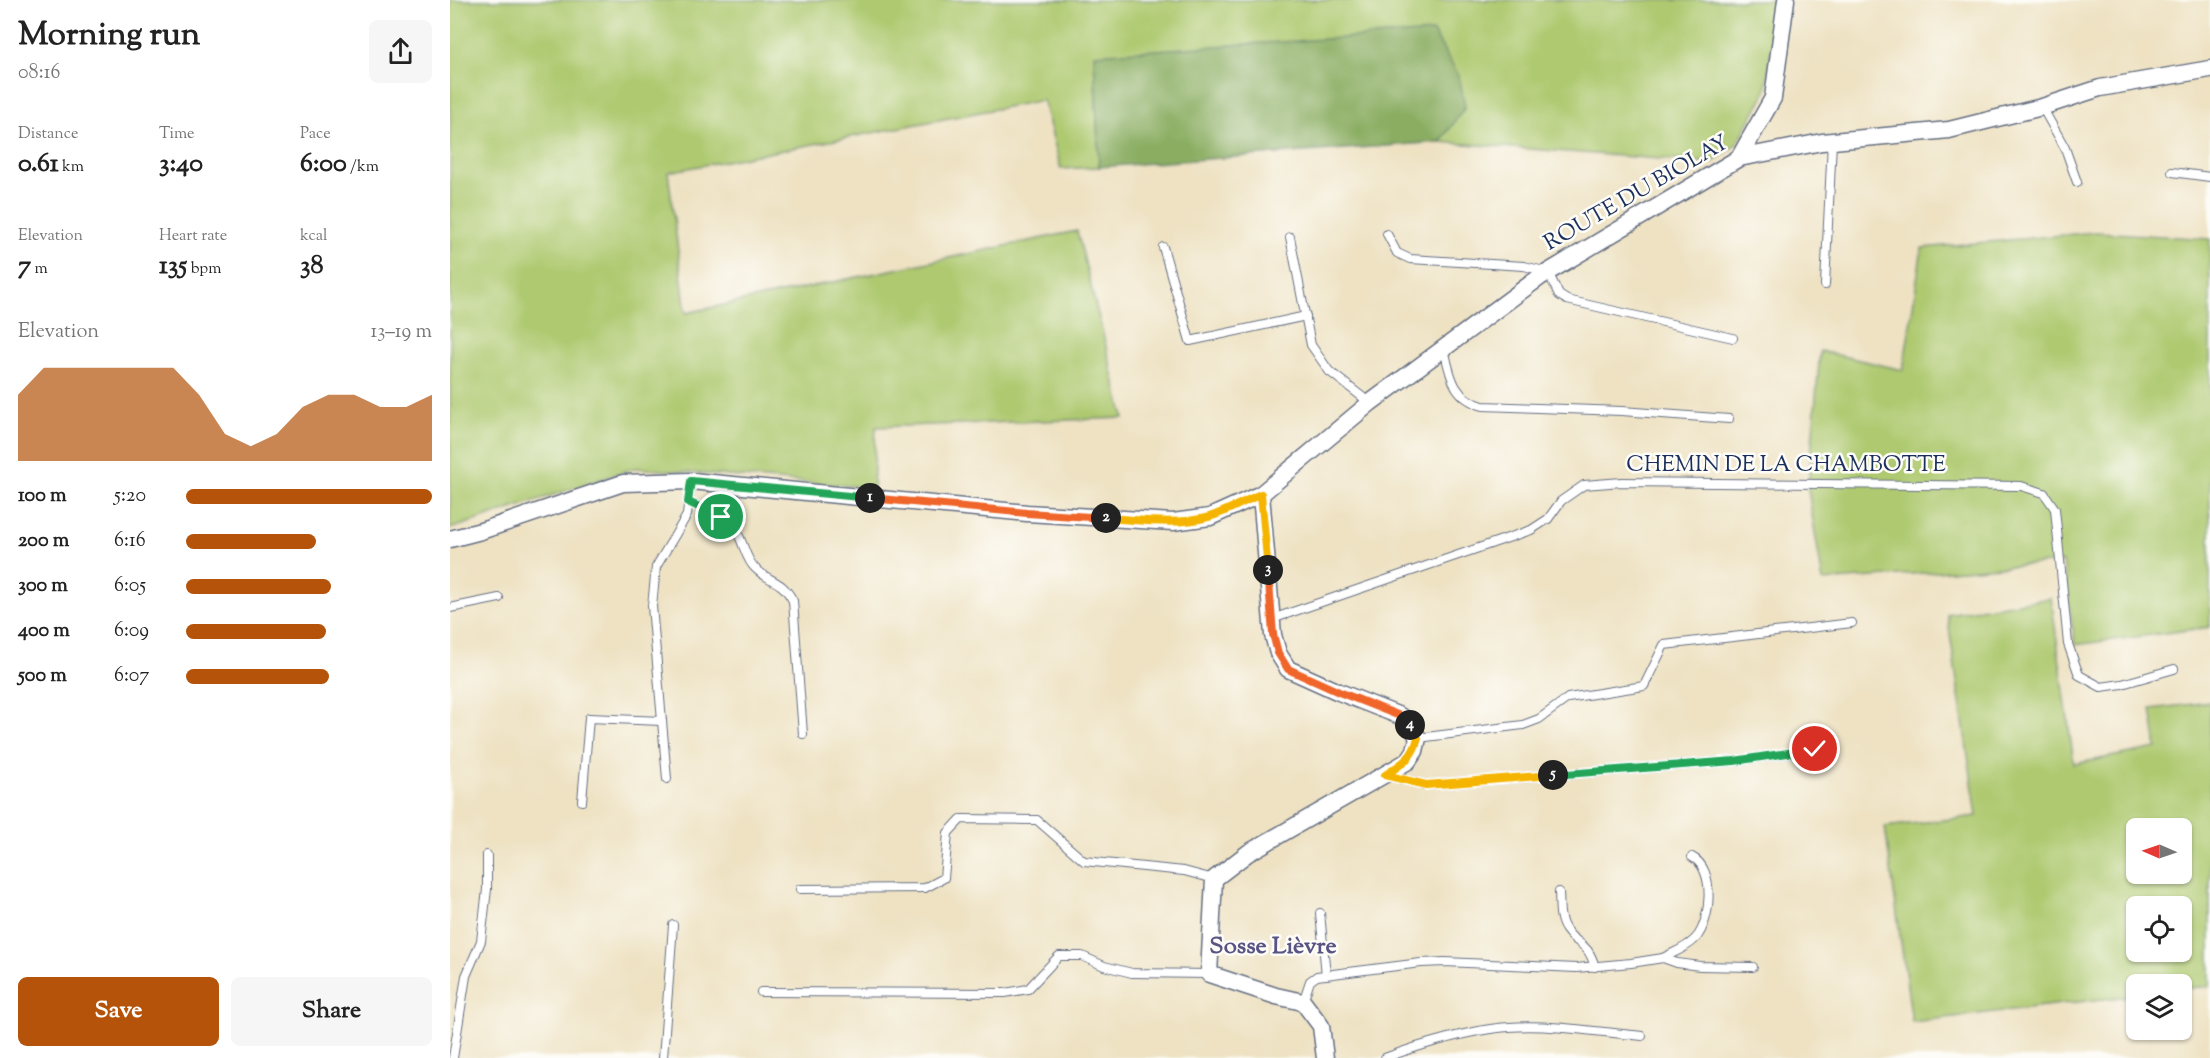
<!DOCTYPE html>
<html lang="en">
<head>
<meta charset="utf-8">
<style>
	:root { --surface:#fff; --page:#f6f6f6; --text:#222; --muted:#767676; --accent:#b45309 }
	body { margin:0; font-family:"Sorts Mill Goudy",serif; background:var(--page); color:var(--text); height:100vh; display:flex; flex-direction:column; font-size:22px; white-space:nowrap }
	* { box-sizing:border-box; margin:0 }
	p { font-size:20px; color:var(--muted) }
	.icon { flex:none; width:33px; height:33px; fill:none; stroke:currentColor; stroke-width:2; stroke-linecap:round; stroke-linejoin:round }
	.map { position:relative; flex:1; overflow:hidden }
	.details { display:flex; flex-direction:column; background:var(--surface); width:450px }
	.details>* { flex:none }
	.needle { width:39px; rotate:272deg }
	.buttons { position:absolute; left:1676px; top:818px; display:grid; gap:12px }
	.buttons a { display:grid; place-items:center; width:66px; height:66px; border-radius:9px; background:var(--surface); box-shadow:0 2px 4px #0004; font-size:30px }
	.pin { position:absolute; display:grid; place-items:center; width:51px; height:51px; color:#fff; margin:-26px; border:3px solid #fff; border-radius:50%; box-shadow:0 2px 6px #0007 }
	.km { position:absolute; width:30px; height:30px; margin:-15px; border-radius:50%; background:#222; color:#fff; font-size:16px; line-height:30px; text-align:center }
	.round { display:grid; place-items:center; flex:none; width:63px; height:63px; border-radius:9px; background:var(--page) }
	.overview { display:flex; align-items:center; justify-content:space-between; height:102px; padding:0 18px }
	h1 { font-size:33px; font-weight:700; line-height:45px }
	.figures { display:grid; grid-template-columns:repeat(3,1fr); gap:9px; height:102px; padding:6px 18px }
	.figures div { display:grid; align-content:center }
	.figures b { font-size:26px; font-weight:700 }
	.figures small { font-size:16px; font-weight:400 }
	.figures p { font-size:16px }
	.chart { height:168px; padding:12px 18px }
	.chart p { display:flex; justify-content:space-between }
	.chart svg { width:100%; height:108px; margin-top:6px; fill:var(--accent); opacity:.7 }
	.cta { display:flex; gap:12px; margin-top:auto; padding:12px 18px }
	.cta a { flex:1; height:69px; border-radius:9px; background:var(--accent); color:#fff; font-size:24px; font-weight:700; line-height:69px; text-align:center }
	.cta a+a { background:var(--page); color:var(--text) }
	ul { padding:0 18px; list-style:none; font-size:20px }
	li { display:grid; grid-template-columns:96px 72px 1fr; align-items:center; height:45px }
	li i { height:15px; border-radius:8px; background:var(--accent) }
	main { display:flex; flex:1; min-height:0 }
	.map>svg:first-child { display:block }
</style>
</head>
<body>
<main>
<section class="details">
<div class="overview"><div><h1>Morning run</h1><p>08:16</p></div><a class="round"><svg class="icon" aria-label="share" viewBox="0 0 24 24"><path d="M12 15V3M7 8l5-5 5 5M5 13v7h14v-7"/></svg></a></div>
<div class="figures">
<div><p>Distance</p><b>0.61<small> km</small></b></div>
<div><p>Time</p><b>3:40</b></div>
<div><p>Pace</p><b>6:00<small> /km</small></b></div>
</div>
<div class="figures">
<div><p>Elevation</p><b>7<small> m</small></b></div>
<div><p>Heart rate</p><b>135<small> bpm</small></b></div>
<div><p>kcal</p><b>38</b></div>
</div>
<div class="chart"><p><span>Elevation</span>13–19 m</p>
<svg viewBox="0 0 160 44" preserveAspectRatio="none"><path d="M0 44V17L10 6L20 6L30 6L40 6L50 6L60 6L70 17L80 33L90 38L100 33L110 22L120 17L130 17L140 22L150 22L160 17V44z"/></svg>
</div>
<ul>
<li><b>100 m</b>5:20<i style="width:100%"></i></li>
<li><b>200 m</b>6:16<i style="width:53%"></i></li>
<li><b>300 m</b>6:05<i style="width:59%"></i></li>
<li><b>400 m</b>6:09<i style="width:57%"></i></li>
<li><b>500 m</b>6:07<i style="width:58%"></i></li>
</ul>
<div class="cta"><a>Save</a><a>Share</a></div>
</section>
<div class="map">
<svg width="1760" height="1058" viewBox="0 0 1760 1058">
	<rect width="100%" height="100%" fill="#fdfcf7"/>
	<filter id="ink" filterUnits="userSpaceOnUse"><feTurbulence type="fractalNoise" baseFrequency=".0167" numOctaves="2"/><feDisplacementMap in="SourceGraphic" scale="12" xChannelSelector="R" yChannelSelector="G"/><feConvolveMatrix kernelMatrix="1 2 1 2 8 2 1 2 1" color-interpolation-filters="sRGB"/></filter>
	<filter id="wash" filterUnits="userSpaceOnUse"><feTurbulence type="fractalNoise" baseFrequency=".008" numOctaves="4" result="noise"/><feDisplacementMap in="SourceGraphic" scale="24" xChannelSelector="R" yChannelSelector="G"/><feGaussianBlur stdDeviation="1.35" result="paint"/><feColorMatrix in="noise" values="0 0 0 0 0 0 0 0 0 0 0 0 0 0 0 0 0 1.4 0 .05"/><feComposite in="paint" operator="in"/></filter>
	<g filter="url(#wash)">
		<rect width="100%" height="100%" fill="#eee2c3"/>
		<g fill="#aec96f" stroke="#647c66" stroke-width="1.5" fill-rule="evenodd">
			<path d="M0 0H1327L1316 91 1287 144 1262 163 990 142 1015 107 644 54 649 167 611 169 593 100 218 172 236 313 627 231 674 418 426 427 423 488 185 468 0 529Z"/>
			<path d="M1646 232 1760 239V627L1625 645 1613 562 1373 581 1358 490 1370 351 1453 370 1472 248Z"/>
			<path d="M1601 598 1624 764 1707 748 1701 709 1760 702V986L1731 989V984H1686V995L1462 1022 1435 827 1527 816 1497 614ZM1686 828H1731V873H1686ZM1686 906H1731V951H1686Z"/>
		</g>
		<path fill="#8aad62" stroke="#526e60" stroke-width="1.5" d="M983 32 1009 76 1015 107 990 142 649 167 644 54Z"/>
	</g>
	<g filter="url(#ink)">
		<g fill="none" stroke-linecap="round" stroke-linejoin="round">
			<g stroke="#656e81" stroke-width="10">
				<g id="service">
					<path d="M1592 107 1615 148 1627 182"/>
					<path d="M1722 172 1760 177"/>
					<path d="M937 234 947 253 960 259 1074 266 1098 272 1109 295 1117 300 1283 338"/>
					<path d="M840 237 861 345 879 371 920 403"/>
					<path d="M713 247 740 341 856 316"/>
					<path d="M1375 285 1382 142"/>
					<path d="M994 348C1000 376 1003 398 1033 406L1172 411 1279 419"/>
					<path d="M238 502C255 510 274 516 286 531 294 542 295 559 305 568 320 583 332 579 343 601L353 734"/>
					<path d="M0 608 49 598"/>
					<path d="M822 619 1081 530 1098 519 1111 501 1134 485 1172 482 1571 486 1594 493 1605 509 1618 644 1629 675 1651 687 1672 684 1724 669"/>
					<path d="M212 721 217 779"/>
					<path d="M968 738 1073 725 1089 719 1118 698 1194 686 1214 645 1402 623"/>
					<path d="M935 775 977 785 1284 761 1382 747"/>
					<path d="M132 801 139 718 212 721 202 606 206 567 237 515 241 481"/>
					<path d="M350 889 475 888 494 878 498 833 511 819 587 820 634 861 734 871 764 879"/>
					<path d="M1109 892C1110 905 1108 919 1116 930 1128 947 1137 940 1145 967"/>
					<path d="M870 913 876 975"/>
					<path d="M1213 958C1224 952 1237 948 1246 938 1261 921 1266 869 1242 857"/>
					<path d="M311 992 555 993 578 989 609 956H632L654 966 682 973 759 974"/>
					<path d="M853 1002 860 981 867 976 971 963 995 962 1126 968 1181 963 1213 958 1227 963 1250 966 1303 967"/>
					<path d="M3 1058 16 976 31 941 37 889V855"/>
					<path d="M213 1058 223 925"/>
					<path d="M935 1058C969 1045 1024 1029 1059 1027 1103 1024 1148 1032 1192 1036"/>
				</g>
			</g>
			<g stroke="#656e81" stroke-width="19">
				<g id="minor">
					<path d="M1289 158 1323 98 1336 0"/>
					<path d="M811 494 823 635 828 653 838 669 889 692 950 716 962 727 968 738 965 751 958 761 798 853 764 879 759 974 826 996 853 1002 871 1026 875 1058"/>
					<path d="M0 539 31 531 173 483 241 481 577 513 723 522 760 517 811 494 920 403 1090 277 1289 158 1372 142 1499 130 1592 107 1650 88 1760 69"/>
				</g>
			</g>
			<use href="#service" stroke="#fff" stroke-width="8"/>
			<use href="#minor" stroke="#fff" stroke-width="16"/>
		</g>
	</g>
	<g fill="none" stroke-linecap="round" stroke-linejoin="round" filter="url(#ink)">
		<g stroke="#fff" stroke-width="12">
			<path id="split-1" d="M271 517 238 502 241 481 420 498"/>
		</g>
		<g stroke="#fff" stroke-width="12">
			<path id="split-2" d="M420 498 577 513 656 518"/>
		</g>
		<g stroke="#fff" stroke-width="12">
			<path id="split-3" d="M656 518C690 520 726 526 759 517 777 512 794 501 811 494L818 570"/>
		</g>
		<g stroke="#fff" stroke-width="12">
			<path id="split-4" d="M818 570 823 634 828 653 838 669 889 692 950 716 960 725"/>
		</g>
		<g stroke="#fff" stroke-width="12">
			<path id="split-5" d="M960 725 968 738C963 758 952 764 935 775L976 785 1103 775"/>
		</g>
		<g stroke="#fff" stroke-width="12">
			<path id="split-6" d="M1103 775 1284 761 1365 749"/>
		</g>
		<use href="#split-1" stroke="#22a559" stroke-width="8"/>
		<use href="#split-2" stroke="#f0652b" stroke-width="8"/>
		<use href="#split-3" stroke="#f5b400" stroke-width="8"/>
		<use href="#split-4" stroke="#f0652b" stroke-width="8"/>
		<use href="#split-5" stroke="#f5b400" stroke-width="8"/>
		<use href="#split-6" stroke="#22a559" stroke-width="8"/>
	</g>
	<g text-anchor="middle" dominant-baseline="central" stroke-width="5" stroke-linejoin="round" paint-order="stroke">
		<g font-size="22" fill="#1b2f5e" stroke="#fdfcf7">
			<text transform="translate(1187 194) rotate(-30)">ROUTE DU BIOLAY</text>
			<text x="1336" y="466">CHEMIN DE LA CHAMBOTTE</text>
		</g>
		<g font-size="24" font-weight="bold" fill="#585585" stroke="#fdfcf7">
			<text x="823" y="947">Sosse Lièvre</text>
		</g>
	</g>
</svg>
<div class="buttons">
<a><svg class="needle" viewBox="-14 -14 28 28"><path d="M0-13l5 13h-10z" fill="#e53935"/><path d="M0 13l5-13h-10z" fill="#767676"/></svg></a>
<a><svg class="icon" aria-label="locate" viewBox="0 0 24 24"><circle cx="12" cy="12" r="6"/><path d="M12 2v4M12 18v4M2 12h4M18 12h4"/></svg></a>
<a><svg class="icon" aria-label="layers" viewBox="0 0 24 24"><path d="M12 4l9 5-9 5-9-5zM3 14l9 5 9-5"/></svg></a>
</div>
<div class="pin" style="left:271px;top:517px;background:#1e9e55"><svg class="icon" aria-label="arrive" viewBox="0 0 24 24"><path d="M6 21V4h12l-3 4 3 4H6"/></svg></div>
<div class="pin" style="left:1365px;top:749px;background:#d93025"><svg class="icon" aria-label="check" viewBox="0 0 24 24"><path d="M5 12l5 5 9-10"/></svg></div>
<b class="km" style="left:420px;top:498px">1</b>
<b class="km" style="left:656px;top:518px">2</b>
<b class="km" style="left:818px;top:570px">3</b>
<b class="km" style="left:960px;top:725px">4</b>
<b class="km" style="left:1103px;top:775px">5</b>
</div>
</main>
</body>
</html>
